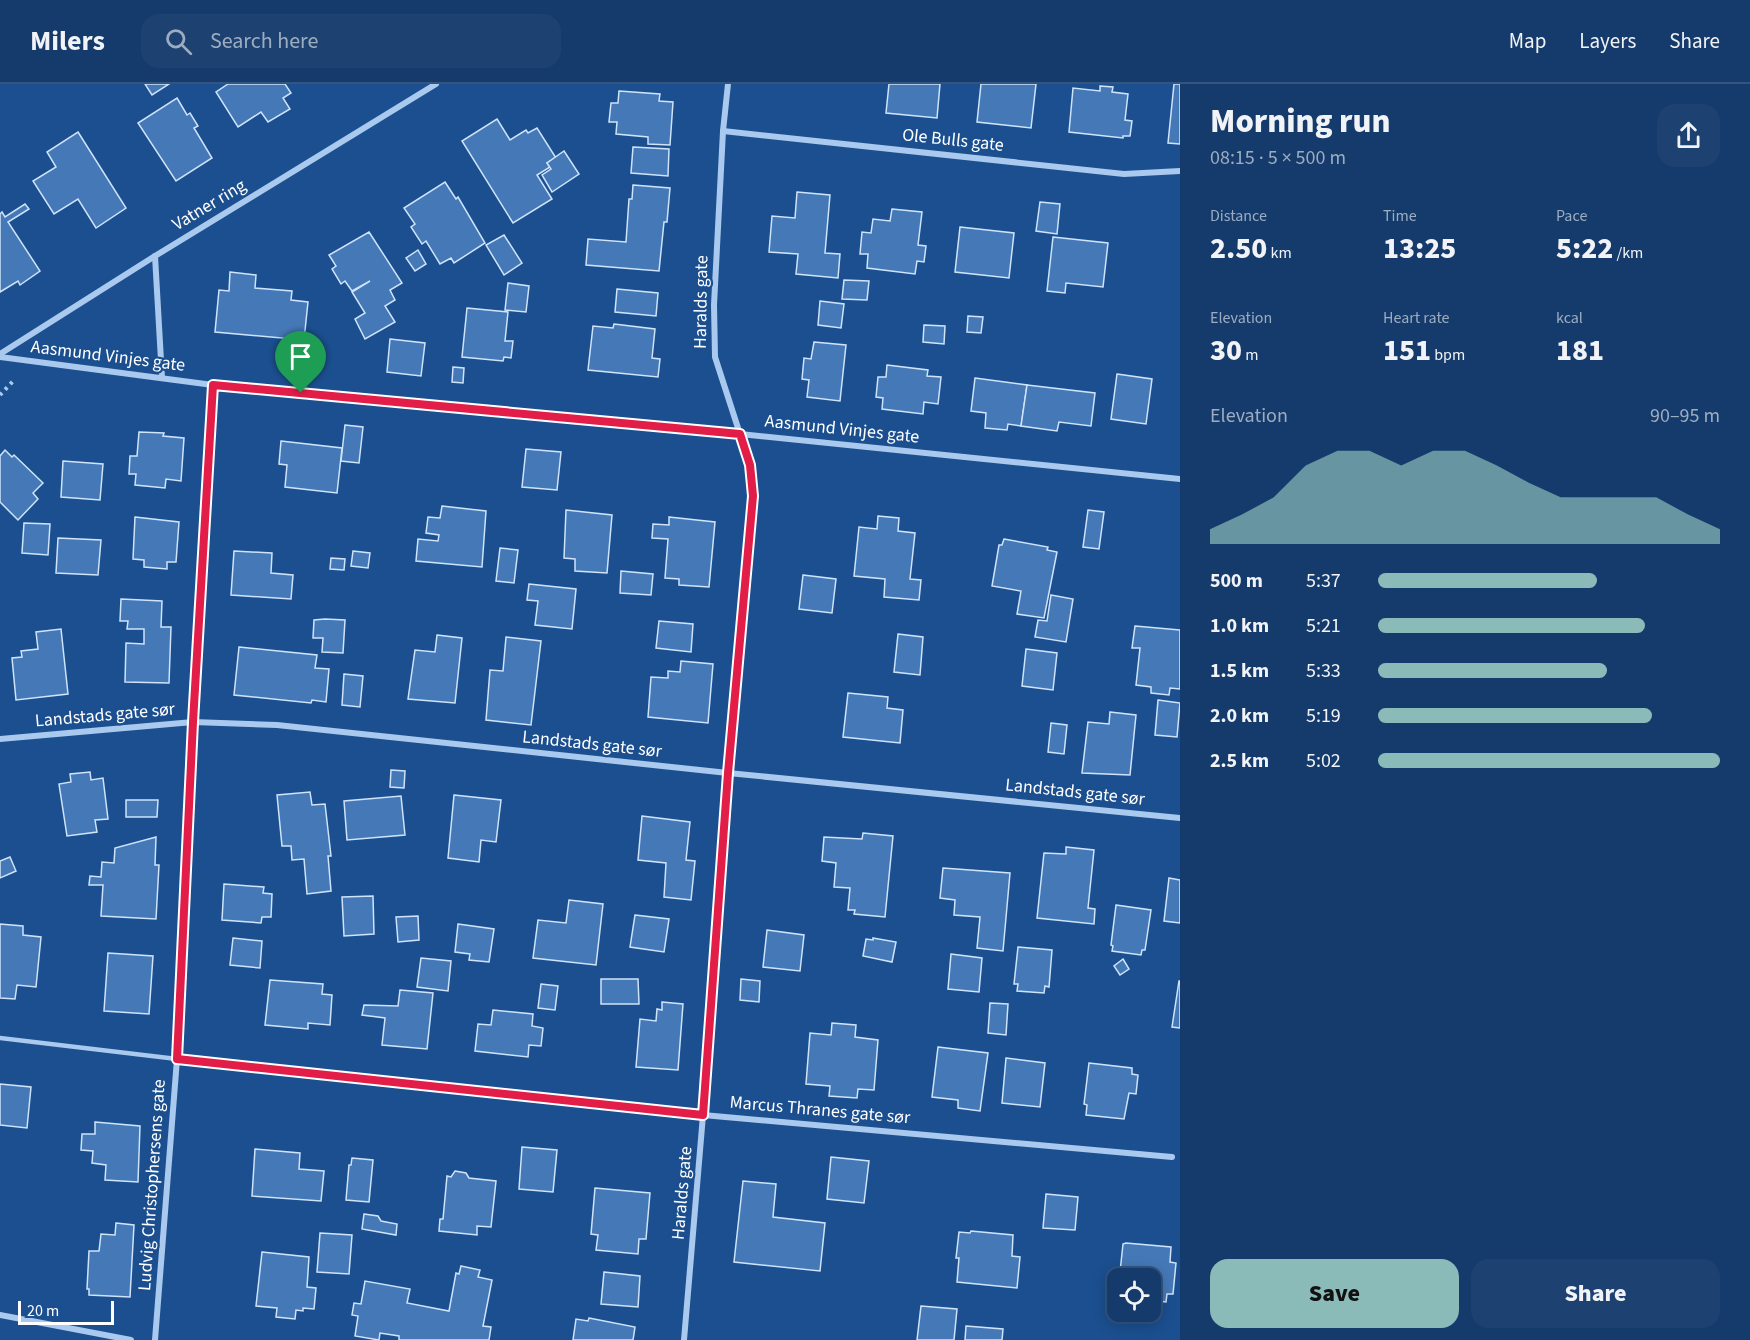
<!DOCTYPE html>
<html lang="en">
<head>
<meta charset="utf-8">
<style>
	:root { --surface:#143b6b; --page:#1d4271; --text:#f1f3f6; --muted:#9dadc1; --line:#33557e; --accent:#8bbbb9 }
	body { margin:0; font-family:"Source Sans 3",sans-serif; background:var(--page); color:var(--text); height:100vh; display:flex; flex-direction:column; font-size:22px; white-space:nowrap }
	* { box-sizing:border-box; margin:0 }
	p { font-size:20px; color:var(--muted) }
	.icon { flex:none; width:33px; height:33px; fill:none; stroke:currentColor; stroke-width:2; stroke-linecap:round; stroke-linejoin:round }
	.map { position:relative; flex:1; overflow:hidden }
	.side { display:flex; flex-direction:column; background:var(--surface); width:570px }
	.side>* { flex:none }
	.tools { position:absolute; left:1107px; top:1184px; display:grid; gap:12px }
	.tools a { display:grid; place-items:center; width:54px; height:54px; border-radius:12px; background:var(--surface); box-shadow:0 3px 15px #0003,0 0 0 2px var(--line); font-size:30px }
	.scale { position:absolute; left:18px; bottom:15px; width:96px; box-sizing:border-box; padding-left:6px; border:3px solid #fff; border-top:0; font-size:16px; line-height:21px; white-space:nowrap; color:#fff; -webkit-text-stroke:4px #1b4f8f; paint-order:stroke }
	.pin { position:absolute; display:grid; place-items:center; width:51px; height:51px; color:#fff; margin:-62px -26px; border-radius:50% 50% 50% 0; rotate:-45deg; box-shadow:0 0 6px #0007 }
	.pin .icon { rotate:45deg }
	.round { display:grid; place-items:center; flex:none; width:63px; height:63px; border-radius:18px; background:var(--page) }
	.headline { display:flex; align-items:center; justify-content:space-between; height:102px; padding:0 30px }
	h1 { font-size:33px; font-weight:800; line-height:45px }
	.stats { display:grid; grid-template-columns:repeat(3,1fr); gap:9px; height:102px; padding:6px 30px }
	.stats div { display:grid; align-content:center }
	.stats b { font-size:30px; font-weight:800 }
	.stats small { font-size:16px; font-weight:400 }
	.stats p { font-size:16px }
	.chart { height:168px; padding:12px 30px }
	.chart p { display:flex; justify-content:space-between }
	.chart svg { width:100%; height:108px; margin-top:6px; fill:var(--accent); opacity:.7 }
	.action { display:flex; gap:12px; margin-top:auto; padding:12px 30px }
	.action a { flex:1; height:69px; border-radius:18px; background:var(--accent); color:#111; font-size:24px; font-weight:800; line-height:69px; text-align:center }
	.action a+a { background:var(--page); color:var(--text) }
	ul { padding:0 30px; list-style:none; font-size:20px }
	li { display:grid; grid-template-columns:96px 72px 1fr; align-items:center; height:45px }
	li i { height:15px; border-radius:8px; background:var(--accent) }
	header { display:flex; align-items:center; gap:36px; box-sizing:border-box; height:84px; padding:0 30px; background:var(--surface); border-bottom:2px solid var(--line) }
	header strong { font-size:28px }
	nav { display:flex; gap:33px; margin-inline-start:auto; font-size:21px }
	.search { width:420px; height:54px; background:var(--page); display:flex; align-items:center; gap:15px; box-sizing:border-box; padding:0 21px; border-radius:18px; color:var(--muted); font-size:22px }
	main { display:flex; flex:1; min-height:0 }
	.map>svg:first-child { display:block }
</style>
</head>
<body>
<header>
<strong>Milers</strong>
<div class="search"><svg class="icon" aria-label="search" viewBox="0 0 24 24"><circle cx="10" cy="10" r="6"/><path d="M15 15l6 6"/></svg>Search here</div>
<nav><a>Map</a><a>Layers</a><a>Share</a></nav>
</header>
<main>
<div class="map">
<svg width="1180" height="1256" viewBox="0 0 1180 1256">
	<rect width="100%" height="100%" fill="#1b4f8f"/>
	<g fill="#4478b7" stroke="#cfe3fa" stroke-width="1.5">
		<path d="M145 0H169L152 11Z"/>
		<path d="M228 0H285L291 9 283 14 290 25 268 38 261 28 238 43 216 8Z"/>
		<path d="M889 0H940L937 34 886 29Z"/>
		<path d="M981 0H1036L1031 44 977 38Z"/>
		<path d="M1174 0H1180V60L1168 59Z"/>
		<path d="M1100 2 1113 3 1112 8 1128 10 1125 36 1132 37 1130 52H1123V54L1069 48 1073 4 1100 7Z"/>
		<path d="M619 7 660 10 659 17 673 18 670 61 648 60V53L616 50 617 38H609L611 19H618Z"/>
		<path d="M177 14 187 31 190 29 198 42 194 44 212 74 176 97 138 39Z"/>
		<path d="M497 35 510 56 526 46 528 49 537 44 556 74 547 79 550 83 537 91 552 115 513 139 462 57Z"/>
		<path d="M78 48 126 124 96 144 78 115 54 130 33 97 56 83 47 68Z"/>
		<path d="M633 63 669 65 668 92 631 89Z"/>
		<path d="M564 67 579 90 552 108 542 91 551 85 547 79Z"/>
		<path d="M445 98 456 115 458 113 485 159 454 179 451 174 440 180 426 157 422 160 411 143 415 140 404 124Z"/>
		<path d="M633 101 670 104 667 138H664L659 187 586 181 588 155 626 158 629 115H632Z"/>
		<path d="M797 108 830 111 825 169 840 170 838 194 796 190 798 170 769 168 772 132 795 134Z"/>
		<path d="M1040 118 1060 120 1057 150 1036 147Z"/>
		<path d="M25 120 29 125 8 138 40 187 20 201 18 197 0 208V130L2 128 5 133Z"/>
		<path d="M892 125 922 128 918 161 926 162 924 178 917 177 915 190 867 184 868 170H860L862 148 871 149 873 135 890 137Z"/>
		<path d="M960 143 1014 149 1009 194 955 188Z"/>
		<path d="M369 148 402 199 390 206 395 216 385 222 395 238 365 255 355 235 365 229 352 208 370 197 352 207 345 197 341 200 332 185 336 182 329 171Z"/>
		<path d="M504 151 522 179 504 191 486 161Z"/>
		<path d="M1053 153 1108 159 1103 203 1066 199 1065 209 1047 207Z"/>
		<path d="M418 166 426 180 415 187 406 174Z"/>
		<path d="M230 188 256 191 255 204 292 207 291 216 308 218 304 256 215 248 219 206 229 207Z"/>
		<path d="M844 196 869 197 867 216 842 215Z"/>
		<path d="M508 199 529 202 526 228 505 226Z"/>
		<path d="M617 205 658 209 656 232 615 228Z"/>
		<path d="M820 217 844 220 841 244 818 241Z"/>
		<path d="M467 224 508 228 505 257H513L511 274 504 273 503 277 462 273Z"/>
		<path d="M968 232 983 233 981 249 967 248Z"/>
		<path d="M614 240 655 245 652 274 660 275 658 293 588 286 593 242 613 244Z"/>
		<path d="M924 241 945 242 944 260 923 258Z"/>
		<path d="M390 255 425 259 421 292 387 288Z"/>
		<path d="M814 258 846 261 840 317 807 313 809 296 802 295 804 274 811 275Z"/>
		<path d="M887 281 928 286 927 292 941 293 938 320 924 318 923 330 882 325 883 314 876 313 878 293H886Z"/>
		<path d="M453 283 464 284 463 299 452 298Z"/>
		<path d="M1117 290 1152 295 1146 340 1111 335Z"/>
		<path d="M975 294 1027 301 1021 342 1008 340 1007 346 985 344 986 329 971 327Z"/>
		<path d="M1027 301 1095 309 1091 342 1059 338 1057 347 1021 342Z"/>
		<path d="M345 341 363 343 359 379 341 377Z"/>
		<path d="M139 348 164 349 163 352 184 354 181 397 166 395 165 404 135 401 136 390H129L130 372H137Z"/>
		<path d="M281 357 342 364 337 409 285 403 287 381 279 380Z"/>
		<path d="M526 365 561 368 557 406 522 403Z"/>
		<path d="M5 366 12 373 14 371 43 399 33 409 38 415 18 436 0 418V372Z"/>
		<path d="M63 377 103 380 100 416 61 413Z"/>
		<path d="M442 422 486 427 482 483 416 477 418 455 438 457 439 451 426 449 428 433 440 434Z"/>
		<path d="M566 426 612 431 607 489 575 487V475L564 474Z"/>
		<path d="M1088 426 1104 428 1099 465 1083 463Z"/>
		<path d="M878 432 899 434 898 447 915 449 910 495 921 496 919 516 884 513 885 495 854 492 859 443 877 445Z"/>
		<path d="M135 433 179 438 176 478H167V485L144 483V476L133 475Z"/>
		<path d="M669 433 715 438 709 503 679 501V495L665 494 668 455 652 454 653 440 669 441Z"/>
		<path d="M24 439 50 440 48 471 22 469Z"/>
		<path d="M58 454 101 456 98 491 56 489Z"/>
		<path d="M1004 455 1048 463 1047 466 1057 468 1044 534 1017 530 1021 507 992 502 999 461H1002Z"/>
		<path d="M500 464 518 466 514 499 496 497Z"/>
		<path d="M234 467 272 469 271 489 293 491 291 515 231 511Z"/>
		<path d="M353 467 370 469 368 484 351 482Z"/>
		<path d="M331 474 345 475 344 486 330 485Z"/>
		<path d="M621 487 653 490 651 511 620 509Z"/>
		<path d="M803 491 836 495 832 529 799 525Z"/>
		<path d="M529 500 576 505 572 545 535 541 538 517 527 516Z"/>
		<path d="M1051 511 1073 515 1066 558 1035 553 1038 536 1047 537Z"/>
		<path d="M121 515 162 517 161 543H171L169 599 125 598 126 559 144 560V545H127L128 537H120Z"/>
		<path d="M325 535 345 536 343 569 322 568 323 554H313L314 536Z"/>
		<path d="M659 537 693 540 691 568 656 564Z"/>
		<path d="M1135 542 1180 546V605L1170 604 1169 611 1151 609V603L1136 601 1140 564H1132Z"/>
		<path d="M61 545 68 610 16 616 12 574 22 573 21 567 38 565 36 548Z"/>
		<path d="M898 550 923 553 920 591 894 588Z"/>
		<path d="M437 551 462 554 455 619 408 615 415 566 435 568Z"/>
		<path d="M506 553 541 557 531 641 486 636 490 586 503 587Z"/>
		<path d="M239 563 317 571 315 584 329 585 326 618 312 616 311 619 234 611Z"/>
		<path d="M1026 565 1057 569 1053 606 1022 602Z"/>
		<path d="M681 577 713 580 708 639 648 633 651 593 668 594V587L680 588Z"/>
		<path d="M344 590 363 592 360 623 342 621Z"/>
		<path d="M848 609 888 613 887 624 903 626 900 659 843 653Z"/>
		<path d="M1158 616 1180 619 1177 653 1155 651Z"/>
		<path d="M1110 628 1136 631 1130 691 1082 689 1088 638 1109 640Z"/>
		<path d="M1051 639 1067 641 1064 670 1048 668Z"/>
		<path d="M391 686 405 687 404 704 390 703Z"/>
		<path d="M90 688 91 696 103 694 108 735 95 736 97 748 67 752 59 700 71 698 70 690Z"/>
		<path d="M310 708 312 721 325 720 331 772H328L331 807 307 810 304 775 292 776 291 762H282L277 711Z"/>
		<path d="M454 711 501 716 496 758 481 756 479 778 448 774Z"/>
		<path d="M401 712 405 751 347 756 344 717Z"/>
		<path d="M126 716H158L157 733H126Z"/>
		<path d="M642 732 690 738 686 776 695 777 691 816 664 813 666 779 638 776Z"/>
		<path d="M863 749 893 752 885 833 854 830 855 826H848L850 804 834 803 836 779 822 777 824 753 862 755Z"/>
		<path d="M156 753 155 781H159L156 835 101 832 103 801H89L90 792 101 793 102 778 114 779 115 764Z"/>
		<path d="M1066 763 1094 766 1088 824 1095 825 1094 840 1037 834 1044 769 1066 770Z"/>
		<path d="M10 773 16 787 0 794V777Z"/>
		<path d="M943 784 1010 789 1003 867 977 864 980 833 954 831 955 816 940 814Z"/>
		<path d="M1169 794 1180 796V839L1164 837Z"/>
		<path d="M224 800 264 803 263 809 272 810 271 833H262L261 839 222 836Z"/>
		<path d="M373 812 374 850 344 852 342 813Z"/>
		<path d="M569 816 603 820 596 881 533 874 538 836 566 839Z"/>
		<path d="M1116 821 1151 826 1145 866H1142L1141 871 1112 867 1113 862 1111 861Z"/>
		<path d="M635 831 669 835 664 868 630 863Z"/>
		<path d="M418 832 419 856 398 858 396 833Z"/>
		<path d="M0 840 23 842V851L41 853 36 903 17 901 15 915 0 914Z"/>
		<path d="M458 840 494 845 489 878 469 876 470 870 455 868Z"/>
		<path d="M767 846 804 851 800 887 763 883Z"/>
		<path d="M233 854 262 857 260 884 230 881Z"/>
		<path d="M873 854 896 858 892 878 863 872 866 855 873 856Z"/>
		<path d="M1018 863 1052 866 1049 903 1045 902 1044 909 1017 907 1018 900H1014Z"/>
		<path d="M108 869 153 872 149 930 104 927Z"/>
		<path d="M951 870 982 874 979 908 948 905Z"/>
		<path d="M421 874 451 877 448 907 417 903Z"/>
		<path d="M1123 875 1129 885 1120 891 1114 882Z"/>
		<path d="M601 895H638L639 920H601Z"/>
		<path d="M741 895 760 897 759 918 740 916Z"/>
		<path d="M270 896 323 900 322 910 332 911 330 941 308 939V945L265 941Z"/>
		<path d="M1179 897H1180V944L1172 943Z"/>
		<path d="M541 900 558 902 555 926 538 924Z"/>
		<path d="M400 906 433 909 427 965 382 961 385 934 362 931 364 921 398 922Z"/>
		<path d="M662 918 683 920 678 986 636 983 640 935 656 937 657 925 662 926Z"/>
		<path d="M990 919 1008 920 1006 951 988 949Z"/>
		<path d="M493 926 533 930 532 942 543 944 541 962 529 961 528 973 475 967 478 940 491 941Z"/>
		<path d="M832 939 856 941 855 953 878 956 874 1006 858 1005 857 1014 829 1012 830 1002 806 1000 810 949 831 951Z"/>
		<path d="M938 963 988 969 980 1027 958 1024V1016L932 1013Z"/>
		<path d="M1006 974 1045 979 1040 1023 1002 1019Z"/>
		<path d="M1089 979 1132 984V990L1138 991 1136 1010 1129 1009 1124 1035 1086 1031 1087 1021 1084 1020Z"/>
		<path d="M0 1000 31 1003 27 1044 0 1041Z"/>
		<path d="M95 1038 140 1042 138 1098 105 1096 106 1081 92 1079 93 1067 81 1066 82 1050H95Z"/>
		<path d="M522 1063 557 1066 553 1108 519 1105Z"/>
		<path d="M255 1065 300 1069 299 1085 324 1087 321 1117 252 1112Z"/>
		<path d="M831 1073 869 1077 864 1119 827 1115Z"/>
		<path d="M352 1074 373 1076 369 1118 346 1116 349 1081H351Z"/>
		<path d="M455 1087 466 1089 469 1094 496 1097 491 1143 477 1142V1151L439 1147 440 1135H443L447 1092 451 1093Z"/>
		<path d="M743 1097 776 1100 773 1133 825 1139 820 1187 734 1178Z"/>
		<path d="M595 1104 650 1109 646 1155H639L638 1170 596 1166 598 1151 591 1150Z"/>
		<path d="M1046 1110 1078 1113 1075 1146 1043 1144Z"/>
		<path d="M364 1130 378 1132 381 1137 397 1140 396 1151 362 1145Z"/>
		<path d="M116 1139 134 1141 130 1213 89 1211V1205H87L89 1167H99L101 1150 115 1151Z"/>
		<path d="M971 1147 1013 1151 1012 1172 1020 1173 1017 1204 957 1198 959 1174H956L959 1148 970 1149Z"/>
		<path d="M320 1149 352 1151 349 1190 317 1188Z"/>
		<path d="M1126 1159 1171 1163 1170 1178 1176 1179 1173 1210H1167L1166 1218 1150 1216V1194H1122V1188H1120L1123 1160Z"/>
		<path d="M262 1168 309 1173 307 1203 316 1204 314 1225 303 1224V1227L296 1226 295 1235 276 1233 277 1224 256 1222Z"/>
		<path d="M461 1182 480 1186 478 1193 492 1196 483 1242 491 1243 489 1256H399V1252L380 1249 379 1256 355 1252 358 1232 352 1231 354 1219 361 1220 365 1197 410 1205 407 1219 449 1227 456 1189 459 1190Z"/>
		<path d="M604 1188 640 1192 638 1223 601 1220Z"/>
		<path d="M921 1222 957 1225 954 1256H917Z"/>
		<path d="M589 1234 635 1243 633 1256H573L576 1235 588 1237Z"/>
		<path d="M966 1242 1003 1245 1002 1256H965Z"/>
	</g>
	<g fill="none" stroke-linecap="round" stroke-linejoin="round">
		<path stroke="#a9c9ee" stroke-width="4" stroke-dasharray="3 4.5" stroke-linecap="butt" d="M0 311 15 295"/>
		<path stroke="#a9c9ee" stroke-width="4.5" d="M0 954 177 975"/>
		<g stroke="#a9c9ee" stroke-width="6">
			<path d="M723 47 1124 90 1180 87"/>
			<path d="M155 172 162 294"/>
			<path d="M0 270 155 172 436 0"/>
			<path d="M0 273 213 301 740 350 1180 395"/>
			<path d="M0 655 193 638 277 641 728 689 1180 734"/>
			<path d="M177 975 703 1031 1172 1073"/>
			<path d="M0 1231 131 1256"/>
			<path d="M155 1256 177 975 193 638 213 301"/>
			<path d="M684 1256 703 1031 728 689 753 413 750 381 715 273 714 221 723 47 728 0"/>
		</g>
	</g>
	<g fill="none" stroke-linecap="round" stroke-linejoin="round">
		<g stroke="#fff" stroke-width="12">
			<path id="route" d="M213 301 740 350 750 381 753 412 728 689 703 1031 177 975 193 638Z"/>
		</g>
		<use href="#route" stroke="#e11d48" stroke-width="8"/>
	</g>
	<g text-anchor="middle" dominant-baseline="central" stroke-width="4.5" stroke-linejoin="round" paint-order="stroke">
		<g font-size="18" fill="#fff" stroke="#1b4f8f">
			<text transform="translate(953 56) rotate(6)">Ole Bulls gate</text>
			<text transform="translate(209 121) rotate(-31)">Vatner ring</text>
			<text transform="translate(701 218) rotate(-89)">Haralds gate</text>
			<text transform="translate(108 272) rotate(7)">Aasmund Vinjes gate</text>
			<text transform="translate(842 345) rotate(6)">Aasmund Vinjes gate</text>
			<text transform="translate(105 631) rotate(-5)">Landstads gate sør</text>
			<text transform="translate(592 660) rotate(6)">Landstads gate sør</text>
			<text transform="translate(1075 708) rotate(6)">Landstads gate sør</text>
			<text transform="translate(820 1026) rotate(5)">Marcus Thranes gate sør</text>
			<text transform="translate(152 1101) rotate(-86)">Ludvig Christophersens gate</text>
			<text transform="translate(682 1109) rotate(-85)">Haralds gate</text>
		</g>
	</g>
</svg>
<div class="tools">
<a><svg class="icon" aria-label="locate" viewBox="0 0 24 24"><circle cx="12" cy="12" r="6"/><path d="M12 2v4M12 18v4M2 12h4M18 12h4"/></svg></a>
</div>
<div class="scale">20 m</div>
<div class="pin" style="left:301px;top:309px;background:#1e9e55"><svg class="icon" aria-label="arrive" viewBox="0 0 24 24"><path d="M6 21V4h12l-3 4 3 4H6"/></svg></div>
</div>
<section class="side">
<div class="headline"><div><h1>Morning run</h1><p>08:15 · 5 × 500 m</p></div><a class="round"><svg class="icon" aria-label="share" viewBox="0 0 24 24"><path d="M12 15V3M7 8l5-5 5 5M5 13v7h14v-7"/></svg></a></div>
<div class="stats">
<div><p>Distance</p><b>2.50<small> km</small></b></div>
<div><p>Time</p><b>13:25</b></div>
<div><p>Pace</p><b>5:22<small> /km</small></b></div>
</div>
<div class="stats">
<div><p>Elevation</p><b>30<small> m</small></b></div>
<div><p>Heart rate</p><b>151<small> bpm</small></b></div>
<div><p>kcal</p><b>181</b></div>
</div>
<div class="chart"><p><span>Elevation</span>90–95 m</p>
<svg viewBox="0 0 160 44" preserveAspectRatio="none"><path d="M0 44V38L10 32L20 25L30 12L40 6L50 6L60 12L70 6L80 6L90 12L100 19L110 25L120 25L130 25L140 25L150 32L160 38V44z"/></svg>
</div>
<ul>
<li><b>500 m</b>5:37<i style="width:64%"></i></li>
<li><b>1.0 km</b>5:21<i style="width:78%"></i></li>
<li><b>1.5 km</b>5:33<i style="width:67%"></i></li>
<li><b>2.0 km</b>5:19<i style="width:80%"></i></li>
<li><b>2.5 km</b>5:02<i style="width:100%"></i></li>
</ul>
<div class="action"><a>Save</a><a>Share</a></div>
</section>
</main>
</body>
</html>
